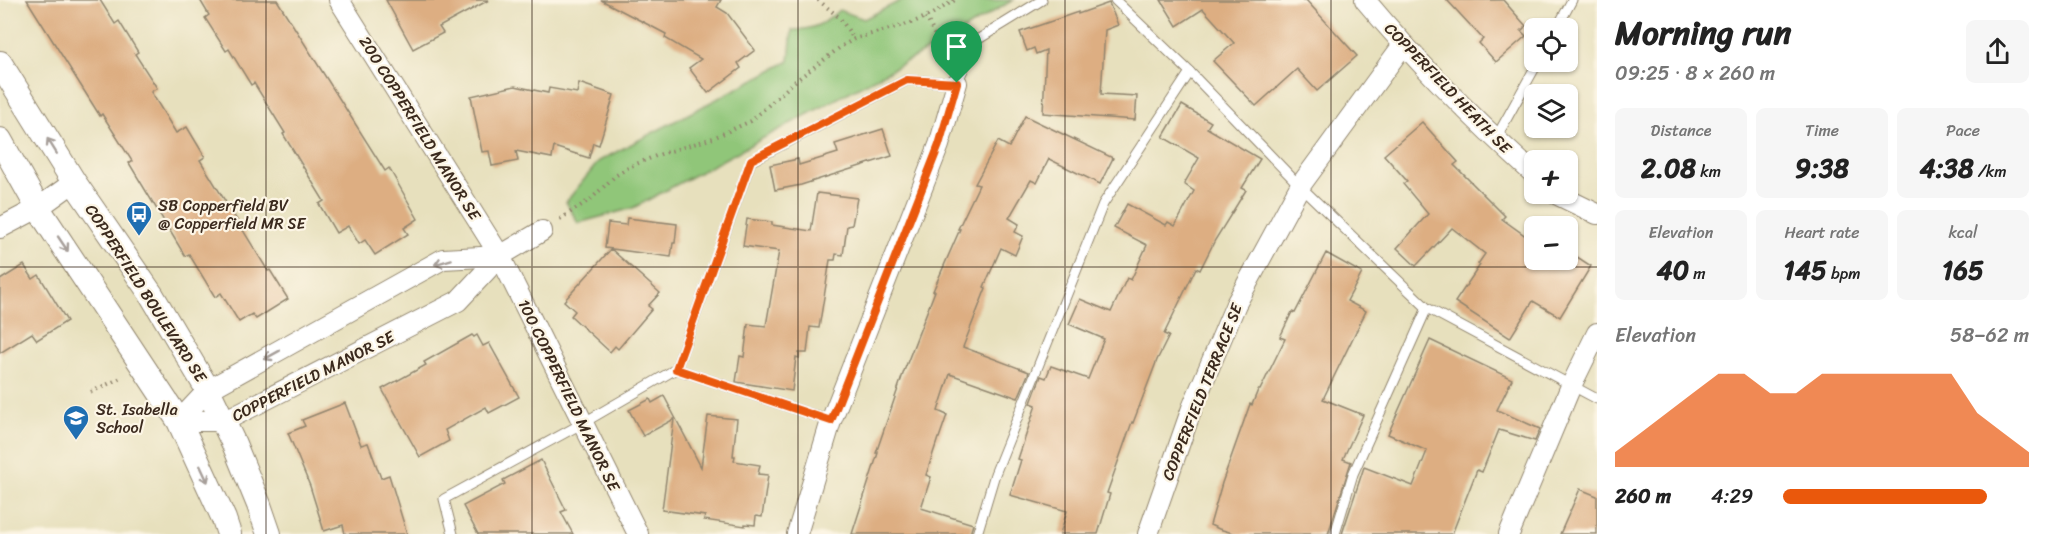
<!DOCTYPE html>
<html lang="en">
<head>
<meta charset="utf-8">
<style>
	:root { --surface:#fff; --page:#f6f6f6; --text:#222; --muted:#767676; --accent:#ea580c }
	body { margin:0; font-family:Sriracha,sans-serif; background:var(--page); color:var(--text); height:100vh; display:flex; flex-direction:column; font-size:22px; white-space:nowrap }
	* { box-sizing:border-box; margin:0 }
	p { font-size:20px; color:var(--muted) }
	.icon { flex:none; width:33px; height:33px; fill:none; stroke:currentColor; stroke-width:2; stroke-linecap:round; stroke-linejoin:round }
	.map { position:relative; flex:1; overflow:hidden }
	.side { display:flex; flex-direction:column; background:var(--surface); width:450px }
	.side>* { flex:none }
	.tools { position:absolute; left:1524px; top:18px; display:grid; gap:12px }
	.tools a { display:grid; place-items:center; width:54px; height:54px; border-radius:9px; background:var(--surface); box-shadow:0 2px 4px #0004; font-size:30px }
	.pin { position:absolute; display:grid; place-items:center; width:51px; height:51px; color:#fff; margin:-62px -26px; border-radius:50% 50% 50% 0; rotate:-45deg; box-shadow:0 0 6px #0007 }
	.pin .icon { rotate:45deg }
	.round { display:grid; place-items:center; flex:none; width:63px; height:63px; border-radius:9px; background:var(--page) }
	.summary { display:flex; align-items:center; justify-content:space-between; height:102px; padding:0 18px }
	h1 { font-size:33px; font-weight:800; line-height:45px }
	.stats { display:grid; grid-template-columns:repeat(3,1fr); gap:9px; height:102px; padding:6px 18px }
	.stats div { display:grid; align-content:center; border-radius:9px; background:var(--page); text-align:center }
	.stats b { font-size:26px; font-weight:800 }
	.stats small { font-size:16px; font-weight:400 }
	.stats p { font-size:16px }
	.chart { height:168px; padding:12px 18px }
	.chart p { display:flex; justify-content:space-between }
	.chart svg { width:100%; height:108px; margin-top:6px; fill:var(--accent); opacity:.7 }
	ul { padding:0 18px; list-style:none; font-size:20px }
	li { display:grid; grid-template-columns:96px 72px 1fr; align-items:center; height:45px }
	li i { height:15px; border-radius:8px; background:var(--accent) }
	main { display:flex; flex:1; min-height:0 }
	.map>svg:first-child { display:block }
</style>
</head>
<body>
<main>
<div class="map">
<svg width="1597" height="534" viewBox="0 0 1597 534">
	<rect width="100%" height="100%" fill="#fcf5e5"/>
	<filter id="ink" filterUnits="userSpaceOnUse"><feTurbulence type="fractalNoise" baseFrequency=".0167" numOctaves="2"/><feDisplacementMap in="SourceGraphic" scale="12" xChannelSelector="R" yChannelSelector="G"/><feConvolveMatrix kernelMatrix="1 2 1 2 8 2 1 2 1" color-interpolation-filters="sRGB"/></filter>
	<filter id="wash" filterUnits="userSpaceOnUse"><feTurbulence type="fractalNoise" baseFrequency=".008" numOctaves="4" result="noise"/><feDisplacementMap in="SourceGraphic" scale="24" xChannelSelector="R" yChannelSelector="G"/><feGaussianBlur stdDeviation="1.35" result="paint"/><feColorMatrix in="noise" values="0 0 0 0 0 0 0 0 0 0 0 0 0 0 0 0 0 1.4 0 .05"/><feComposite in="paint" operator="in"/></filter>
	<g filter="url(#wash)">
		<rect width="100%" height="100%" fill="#e7e0bd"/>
		<path fill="#90c679" stroke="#66784c" stroke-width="1.5" d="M902 0H1013L952 37 633 208 578 223 566 202 599 161 789 61 792 30C812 30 825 24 839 10L864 19Z"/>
		<g id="blocks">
			<g fill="#ddae82">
				<path d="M27 0H100L115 24 119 21 138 52 135 54 157 88 151 92 176 133 187 127 205 157 200 160 268 271 270 270 288 299 256 319 252 314 239 322 221 293 215 297 189 254 185 256 129 163 132 161 102 114 100 116Z"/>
				<path d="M200 0H277L385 171 389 168 418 219 404 228 408 234 375 255 365 240 359 244 348 226 336 233 319 204 324 201 283 134 285 133 254 83 251 85 229 49 226 51 205 18 209 15Z"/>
				<path d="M386 0H489L439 27 443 33 413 49Z"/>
				<path d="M601 0H721L717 7 727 13 755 50 738 63 741 68 708 93 689 68 701 59 665 38 666 34Z"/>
				<path d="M1161 0H1306L1357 56 1317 91 1297 69 1256 106 1213 61 1234 43 1203 9 1177 26Z"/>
				<path d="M1447 0H1503L1526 26 1521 31 1526 36 1496 62 1479 43 1483 39Z"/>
				<path d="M1109 3 1118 25 1105 30 1101 94 1137 96 1135 120 1043 113 1046 50 1036 54 1034 48 1027 51 1020 32 1078 12V14Z"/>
				<path d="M579 83 614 95 599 145 593 143 589 158 554 147 552 158 516 151 518 161 492 166 489 151 482 152 471 96 515 86 548 93 549 88 577 93Z"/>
				<path d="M1182 105 1211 122 1207 128 1260 159 1242 188 1246 190 1215 240 1200 270 1196 268 1164 334 1169 336 1157 360 1133 423 1132 422 1107 493 1110 494 1098 534H1060L1067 511 1010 495 1021 460 1018 459 1036 405 1031 403 1041 376 1046 378 1051 366 1088 379 1104 339 1069 324 1080 299 1111 312 1127 278 1131 280 1147 245 1114 228 1127 204 1166 225 1168 222 1175 226 1194 191 1184 184 1199 158 1163 137Z"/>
				<path d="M1025 116 1113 158 1100 184 1049 159 1037 183 1031 180 1009 218 1019 224 1015 232 1023 236 1015 255 1001 248 984 287 986 288 963 347 1029 372 1018 398 950 374 938 411 947 415 939 438H938L926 475 931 477 921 508 973 524 970 534H852L878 453H876L904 371 935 291H933L960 229H958L979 185 975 184 998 141 1009 147Z"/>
				<path d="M1422 122 1458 162 1454 165 1505 216 1502 219 1534 242V260H1559L1568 266V251L1591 266 1560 317 1533 301 1510 338 1455 302 1480 265 1478 264 1485 254 1452 228 1416 266 1397 248 1428 214 1403 184 1407 181 1384 155Z"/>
				<path d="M883 129 892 156 801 185 775 190 770 165 798 159 799 165 838 153 835 144Z"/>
				<path d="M817 193 857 198 852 225 847 226 843 255 836 254 835 260H830L819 328 810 327 807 353H799V358L796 357 792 391 736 382 740 356 744 357 748 324 766 326 779 251 743 246 747 219 772 222V225L811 231Z"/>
				<path d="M627 218 677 224 675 243H673L671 257 605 248 608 223 626 225Z"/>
				<path d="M611 249 660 293 648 306 652 309 618 349 615 346 610 352 571 316 575 311 564 301Z"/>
				<path d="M1326 253 1362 273 1347 301 1366 311 1323 399 1363 415 1343 459 1351 462 1328 534H1236L1219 529 1210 525 1222 483 1250 404 1252 405 1258 390H1260L1285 339 1280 337 1292 312 1295 313Z"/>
				<path d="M24 265 33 279 39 275 67 321 37 340 32 333 0 353V280Z"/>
				<path d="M472 335 474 337 477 335 483 346 489 343 519 397 489 413 486 407 445 430 449 441 420 457 382 389 426 365 424 362Z"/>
				<path d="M1430 340 1512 379 1497 410 1540 429 1535 441 1499 430 1482 472 1477 470 1452 534H1342L1364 467 1413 486 1427 451 1388 434Z"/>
				<path d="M664 396 701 467 708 416 737 419 733 456H735L734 461 760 465 758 474 768 475 762 517 756 516 755 525 745 524V526L704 520 705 516 662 510 674 419 643 436 629 410 650 399 652 403Z"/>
				<path d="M345 403 361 445 368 443 381 478 389 475 407 534H345L343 525 324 531 310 486 288 433 305 426 302 420Z"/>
				<path d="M541 460 566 510 561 512 573 534H478L463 506 505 484 503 480Z"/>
				<path d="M1580 489 1597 496V534H1560Z"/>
			</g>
		</g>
	</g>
	<g filter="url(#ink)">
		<use href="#blocks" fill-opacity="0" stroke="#91856e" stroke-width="1.5"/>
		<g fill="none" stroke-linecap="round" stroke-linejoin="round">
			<g stroke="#91856e" stroke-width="11">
				<g id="service">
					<path d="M1115 0 1190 72 1300 186 1427 308 1597 399"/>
					<path d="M1557 28 1572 0"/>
					<path d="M1496 138 1538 62"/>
					<path d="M676 369 831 421"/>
					<path d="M453 534 444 499 583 423 676 369 751 161 907 80 957 83 977 40 1042 0"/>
					<path d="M977 534 995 474 1103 204 1190 72"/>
					<path d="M1335 534 1353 474 1427 308"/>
				</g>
			</g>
			<g stroke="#91856e" stroke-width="22">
				<g id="minor">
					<path d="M339 0 500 256 638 534"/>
					<path d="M1365 0C1417 62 1474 120 1534 174"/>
					<path d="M1556 194 1597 214"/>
					<path d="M0 228 38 208 74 182"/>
					<path d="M179 421H224L458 301 500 256 542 231"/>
					<path d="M179 421 208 390 443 259 500 256"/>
					<path d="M797 534 831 421 939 145 957 83"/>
					<path d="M1148 534 1192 408 1236 304 1300 186 1403 45"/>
					<path d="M1509 534 1571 386 1597 333"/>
				</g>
			</g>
			<g stroke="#91856e" stroke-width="26">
				<g id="tertiary">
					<path d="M0 63 74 182 151 294 208 390 234 444 259 505 269 534"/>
					<path d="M0 140 38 208 179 421 224 519 229 534"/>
				</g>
			</g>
			<g stroke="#91856e" stroke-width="4" stroke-dasharray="1.5 4.5" stroke-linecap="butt">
				<path d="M818 0 840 18 854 39"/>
				<path d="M926 17 948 62"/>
				<path d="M560 219 591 199 615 176 631 166 661 154 713 138 751 121 794 82 842 46 854 39 914 22 932 14 955 0"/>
				<path d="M91 392 121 378"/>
			</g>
			<use href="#service" stroke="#fff" stroke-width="9"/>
			<use href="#minor" stroke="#fff" stroke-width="20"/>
			<use href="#tertiary" stroke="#fff" stroke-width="24"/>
		</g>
		<defs><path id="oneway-shaft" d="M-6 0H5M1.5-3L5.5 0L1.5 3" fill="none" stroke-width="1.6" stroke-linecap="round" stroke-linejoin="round" transform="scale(1.5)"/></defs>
		<g stroke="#a79f9a">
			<use href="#oneway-shaft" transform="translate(52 146) rotate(-122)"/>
			<use href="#oneway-shaft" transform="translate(63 244) rotate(56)"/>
			<use href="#oneway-shaft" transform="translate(443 262) rotate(163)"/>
			<use href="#oneway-shaft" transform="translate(272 355) rotate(151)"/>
			<use href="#oneway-shaft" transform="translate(204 474) rotate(65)"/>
		</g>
	</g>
	<g fill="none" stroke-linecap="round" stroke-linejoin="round" filter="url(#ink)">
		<g stroke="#fff" stroke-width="12">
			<path id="route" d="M907 80 957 83 939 145 831 421 676 369 751 160Z"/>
		</g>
		<use href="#route" stroke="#ea580c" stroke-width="8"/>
	</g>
	<path fill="none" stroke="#3b2a1e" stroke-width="1.5" stroke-opacity="0.55" d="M266 0V534M532 0V534M798 0V534M1065 0V534M1331 0V534M0 267H1597"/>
	<defs>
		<g id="bus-pin" transform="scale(1.35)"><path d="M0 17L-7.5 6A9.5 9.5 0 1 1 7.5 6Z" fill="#1f6fb2" stroke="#fcf5e5"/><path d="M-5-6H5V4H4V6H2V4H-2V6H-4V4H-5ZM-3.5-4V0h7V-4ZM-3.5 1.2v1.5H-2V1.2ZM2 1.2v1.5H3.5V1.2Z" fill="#fff"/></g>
		<g id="school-pin" transform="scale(1.35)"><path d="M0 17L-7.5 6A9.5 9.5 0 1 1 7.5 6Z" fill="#1f6fb2" stroke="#fcf5e5"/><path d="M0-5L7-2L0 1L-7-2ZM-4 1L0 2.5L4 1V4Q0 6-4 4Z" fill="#fff"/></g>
	</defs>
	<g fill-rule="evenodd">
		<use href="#bus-pin" x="139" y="214"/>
		<use href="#school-pin" x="76" y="418"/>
	</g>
	<g text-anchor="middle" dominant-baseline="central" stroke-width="4.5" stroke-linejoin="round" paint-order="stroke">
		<g font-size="16" fill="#3b2a1e" stroke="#fcf5e5">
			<text transform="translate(1448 88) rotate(46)">COPPERFIELD HEATH SE</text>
			<text transform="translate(420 128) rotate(58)">200 COPPERFIELD MANOR SE</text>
			<text transform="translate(146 293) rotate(57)">COPPERFIELD BOULEVARD SE</text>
			<text transform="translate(313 376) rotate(-27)">COPPERFIELD MANOR SE</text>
			<text transform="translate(1202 392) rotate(-68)">COPPERFIELD TERRACE SE</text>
			<text transform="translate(569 395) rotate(64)">100 COPPERFIELD MANOR SE</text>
		</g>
		<g font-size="16" fill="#3b2a1e" stroke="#fcf5e5" text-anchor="start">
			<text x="158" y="205">SB Copperfield BV<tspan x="158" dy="18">@ Copperfield MR SE</tspan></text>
			<text x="96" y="409">St. Isabella<tspan x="96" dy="18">School</tspan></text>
		</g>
	</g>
</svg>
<div class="tools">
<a><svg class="icon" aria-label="locate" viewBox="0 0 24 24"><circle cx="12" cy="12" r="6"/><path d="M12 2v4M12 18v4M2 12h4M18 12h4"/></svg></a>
<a><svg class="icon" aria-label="layers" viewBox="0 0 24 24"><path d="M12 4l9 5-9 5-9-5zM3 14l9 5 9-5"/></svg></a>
<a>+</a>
<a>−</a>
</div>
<div class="pin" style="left:957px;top:83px;background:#1e9e55"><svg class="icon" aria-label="arrive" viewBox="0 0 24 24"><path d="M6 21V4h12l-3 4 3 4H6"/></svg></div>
</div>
<section class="side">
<div class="summary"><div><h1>Morning run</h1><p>09:25 · 8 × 260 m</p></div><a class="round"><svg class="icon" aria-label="share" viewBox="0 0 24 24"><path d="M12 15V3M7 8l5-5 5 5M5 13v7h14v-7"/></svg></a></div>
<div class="stats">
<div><p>Distance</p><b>2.08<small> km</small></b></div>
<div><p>Time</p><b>9:38</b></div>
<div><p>Pace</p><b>4:38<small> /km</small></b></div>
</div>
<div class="stats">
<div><p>Elevation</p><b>40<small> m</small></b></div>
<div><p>Heart rate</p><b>145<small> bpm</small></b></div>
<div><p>kcal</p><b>165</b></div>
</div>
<div class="chart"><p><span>Elevation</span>58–62 m</p>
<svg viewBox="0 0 160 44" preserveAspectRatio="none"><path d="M0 44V38L10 30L20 22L30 14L40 6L50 6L60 14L70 14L80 6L90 6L100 6L110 6L120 6L130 6L140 22L150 30L160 38V44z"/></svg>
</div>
<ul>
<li><b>260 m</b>4:29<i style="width:83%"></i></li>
</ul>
</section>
</main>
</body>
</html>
